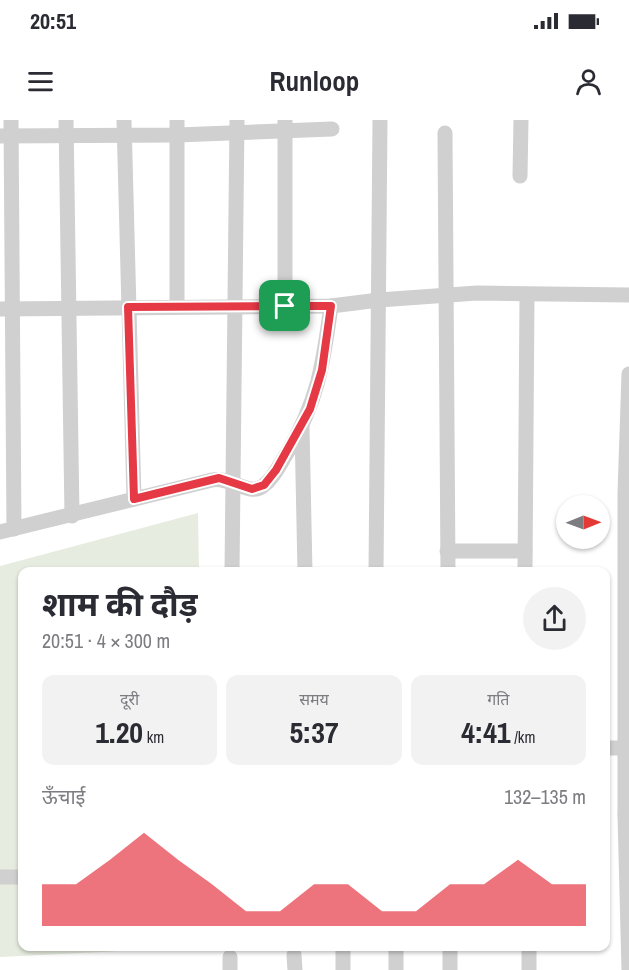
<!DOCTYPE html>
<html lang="hi">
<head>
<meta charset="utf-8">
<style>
	:root { --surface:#fff; --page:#f2f2f3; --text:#2b2b33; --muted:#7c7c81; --accent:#e63946 }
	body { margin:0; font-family:"Archivo Narrow","Noto Sans Devanagari",sans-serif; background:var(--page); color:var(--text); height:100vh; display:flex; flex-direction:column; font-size:22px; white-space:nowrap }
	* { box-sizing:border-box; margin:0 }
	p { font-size:20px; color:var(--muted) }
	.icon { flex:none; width:33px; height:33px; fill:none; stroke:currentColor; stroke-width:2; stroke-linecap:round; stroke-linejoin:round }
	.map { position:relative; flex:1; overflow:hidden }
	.panel { position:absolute; left:18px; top:447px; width:592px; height:384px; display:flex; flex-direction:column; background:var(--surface); border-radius:12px; box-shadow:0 2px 4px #0004 }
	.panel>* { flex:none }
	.needle { width:39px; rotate:89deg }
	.controls { position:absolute; left:556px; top:375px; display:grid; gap:12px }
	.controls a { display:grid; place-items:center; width:54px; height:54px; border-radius:50%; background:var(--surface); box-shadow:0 2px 4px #0004; font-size:30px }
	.pin { position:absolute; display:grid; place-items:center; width:51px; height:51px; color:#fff; margin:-26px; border-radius:12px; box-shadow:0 3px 9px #0006 }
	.round { display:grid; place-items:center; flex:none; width:63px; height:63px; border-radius:32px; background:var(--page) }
	.headline { display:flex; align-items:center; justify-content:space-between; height:102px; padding:0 24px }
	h1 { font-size:33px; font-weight:700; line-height:45px }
	.metrics { display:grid; grid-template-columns:repeat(3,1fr); gap:9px; height:102px; padding:6px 24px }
	.metrics div { display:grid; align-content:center; border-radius:12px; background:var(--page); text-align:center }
	.metrics b { font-size:30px; font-weight:700 }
	.metrics small { font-size:16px; font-weight:400 }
	.metrics p { font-size:16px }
	.chart { height:168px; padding:12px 24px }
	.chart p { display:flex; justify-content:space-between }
	.chart svg { width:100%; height:108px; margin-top:6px; fill:var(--accent); opacity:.7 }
	.status { display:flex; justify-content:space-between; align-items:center; height:42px; padding:0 30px; background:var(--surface); direction:ltr }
	.status svg { height:16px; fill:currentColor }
	header { display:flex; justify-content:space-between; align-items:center; height:78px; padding:0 24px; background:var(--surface); font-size:27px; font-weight:700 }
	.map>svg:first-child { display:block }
</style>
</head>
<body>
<div class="status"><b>20:51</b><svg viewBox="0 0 49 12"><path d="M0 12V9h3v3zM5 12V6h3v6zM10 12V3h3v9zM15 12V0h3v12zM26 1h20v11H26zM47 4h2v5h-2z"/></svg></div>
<header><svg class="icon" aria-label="menu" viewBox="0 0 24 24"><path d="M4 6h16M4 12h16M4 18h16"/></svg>Runloop<svg class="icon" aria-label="person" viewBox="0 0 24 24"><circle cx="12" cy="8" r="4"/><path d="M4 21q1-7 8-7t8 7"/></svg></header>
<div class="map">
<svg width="629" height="850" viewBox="0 0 629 850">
	<rect width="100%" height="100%" fill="#fff"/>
	<path fill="#e6ecdf" d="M198 393 199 451 22 452V826L202 827 0 837V446Z"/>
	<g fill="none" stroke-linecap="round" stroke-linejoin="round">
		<g stroke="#d0d0d0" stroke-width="15">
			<path d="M11 0 14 409"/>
			<path d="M66 0 72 396"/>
			<path d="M124 0 134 379"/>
			<path d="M445 13 448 452"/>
			<path d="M0 16 177 15 332 9"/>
			<path d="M520 56 521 0"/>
			<path d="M285 186V0"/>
			<path d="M177 187V0"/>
			<path d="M0 189 331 186 379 180 477 173 629 175"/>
			<path d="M302 307 305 452"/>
			<path d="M0 412C71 395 141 377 212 360 230 356 249 377 263 366 274 358 280 344 287 333 318 281 323 245 331 186"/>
			<path d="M447 431H525"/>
			<path d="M232 452 237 0"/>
			<path d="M376 452 380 0"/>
			<path d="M525 452 527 175"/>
			<path d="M606 628H626"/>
			<path d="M625 695V373L629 254"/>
			<path d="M0 757H22"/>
			<path d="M343 826V850"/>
			<path d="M450 826V850"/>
			<path d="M529 826V850"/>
			<path d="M294 835 295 850"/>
			<path d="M230 837V850"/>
			<path d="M396 850V826"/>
			<path d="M629 850 625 695H629"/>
		</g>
	</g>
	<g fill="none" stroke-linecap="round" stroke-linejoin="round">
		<g stroke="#fff" stroke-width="12">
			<path id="route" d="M285 186H331L322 250 310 289 276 350 264 365 252 369 219 358 134 379 128 187Z"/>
		</g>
		<use href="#route" stroke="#e63946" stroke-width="8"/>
	</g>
</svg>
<div class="controls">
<a><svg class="needle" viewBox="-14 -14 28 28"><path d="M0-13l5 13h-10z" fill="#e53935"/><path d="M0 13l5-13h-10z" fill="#7c7c81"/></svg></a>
</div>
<div class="pin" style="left:285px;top:186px;background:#1e9e55"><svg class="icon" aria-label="arrive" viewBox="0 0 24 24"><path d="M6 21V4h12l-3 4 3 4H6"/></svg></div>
<section class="panel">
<div class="headline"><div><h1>शाम की दौड़</h1><p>20:51 · 4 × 300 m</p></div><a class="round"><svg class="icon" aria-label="share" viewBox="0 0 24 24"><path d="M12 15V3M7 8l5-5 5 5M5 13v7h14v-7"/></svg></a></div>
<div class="metrics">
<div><p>दूरी</p><b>1.20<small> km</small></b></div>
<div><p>समय</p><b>5:37</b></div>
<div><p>गति</p><b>4:41<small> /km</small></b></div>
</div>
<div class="chart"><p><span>ऊँचाई</span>132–135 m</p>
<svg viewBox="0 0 160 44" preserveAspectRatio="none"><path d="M0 44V27L10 27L20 17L30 6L40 17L50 27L60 38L70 38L80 27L90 27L100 38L110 38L120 27L130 27L140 17L150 27L160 27V44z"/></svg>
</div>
</section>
</div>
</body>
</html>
